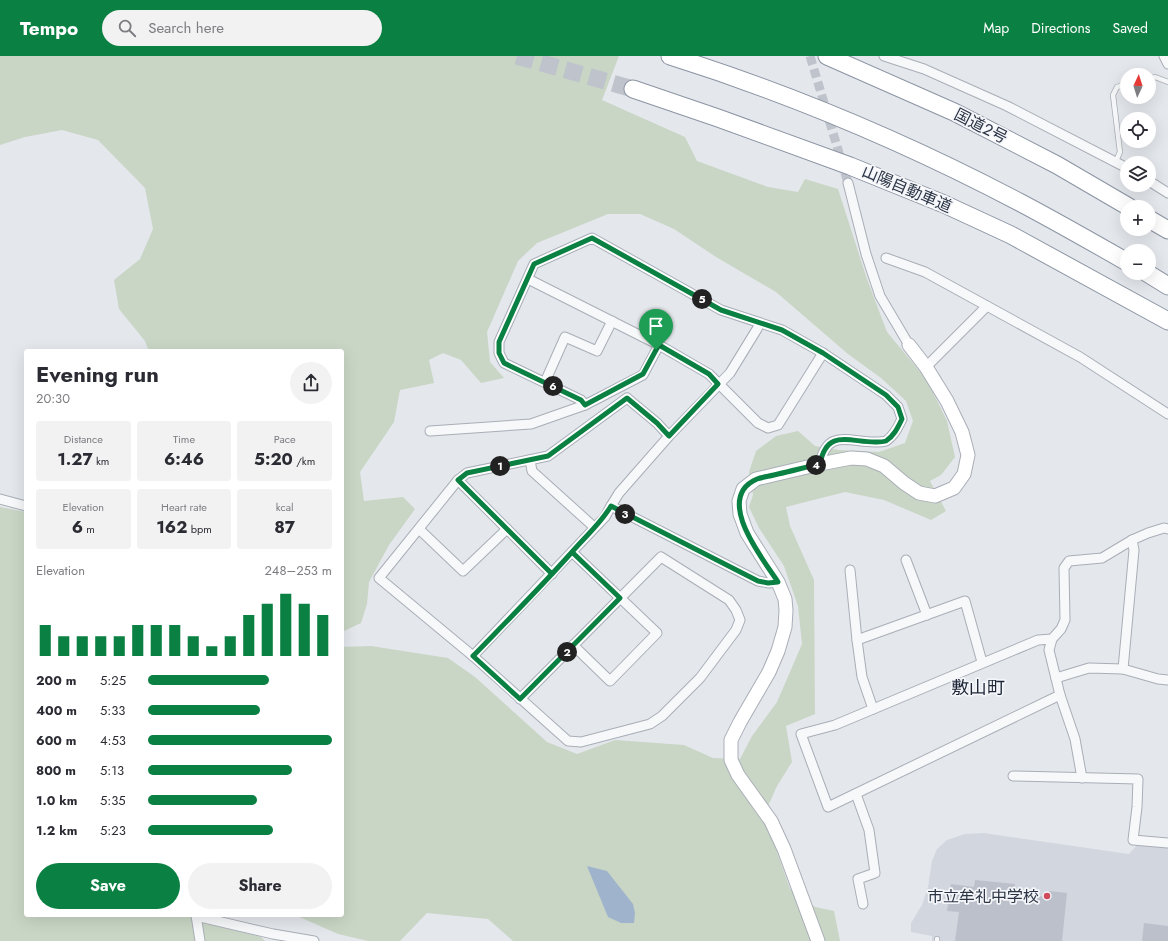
<!DOCTYPE html>
<html lang="en">
<head>
<meta charset="utf-8">
<style>
	:root { --surface:#fff; --page:#f2f2f3; --text:#2b2b33; --muted:#7c7c81; --accent:#0b8043 }
	body { margin:0; font-family:Jost,"Noto Sans JP",sans-serif; background:var(--page); color:var(--text); height:100vh; display:flex; flex-direction:column; font-size:15px; white-space:nowrap }
	* { box-sizing:border-box; margin:0 }
	p { font-size:13px; color:var(--muted) }
	.icon { flex:none; width:22px; height:22px; fill:none; stroke:currentColor; stroke-width:2; stroke-linecap:round; stroke-linejoin:round }
	.map { position:relative; flex:1; overflow:hidden }
	.drawer { position:absolute; left:24px; top:293px; width:320px; height:568px; display:flex; flex-direction:column; background:var(--surface); border-radius:4px; box-shadow:0 4px 16px #0002 }
	.drawer>* { flex:none }
	.needle { width:26px; rotate:4deg }
	.controls { position:absolute; left:1120px; top:12px; display:grid; gap:8px }
	.controls a { display:grid; place-items:center; width:36px; height:36px; border-radius:50%; background:var(--surface); box-shadow:0 4px 16px #0002; font-size:20px }
	.pin { position:absolute; display:grid; place-items:center; width:34px; height:34px; color:#fff; margin:-41px -17px; border-radius:50% 50% 50% 0; rotate:-45deg; box-shadow:0 0 4px #0007 }
	.pin .icon { rotate:45deg }
	.km { position:absolute; width:20px; height:20px; margin:-10px; border-radius:50%; background:#222; color:#fff; font-size:11px; line-height:20px; text-align:center }
	.round { display:grid; place-items:center; flex:none; width:42px; height:42px; border-radius:21px; background:var(--page) }
	.overview { display:flex; align-items:center; justify-content:space-between; height:68px; padding:0 12px }
	h1 { font-size:22px; font-weight:700; line-height:30px }
	.stats { display:grid; grid-template-columns:repeat(3,1fr); gap:6px; height:68px; padding:4px 12px }
	.stats div { display:grid; align-content:center; border-radius:4px; background:var(--page); text-align:center }
	.stats b { font-size:17px; font-weight:700 }
	.stats small { font-size:11px; font-weight:400 }
	.stats p { font-size:11px }
	.chart { height:112px; padding:8px 12px }
	.chart p { display:flex; justify-content:space-between }
	.chart svg { width:100%; height:72px; margin-top:4px; stroke:var(--accent); stroke-width:6 }
	.button { display:flex; gap:8px; margin-top:auto; padding:8px 12px }
	.button a { flex:1; height:46px; border-radius:24px; background:var(--accent); color:#fff; font-size:16px; font-weight:700; line-height:46px; text-align:center }
	.button a+a { background:var(--page); color:var(--text) }
	ul { padding:0 12px; list-style:none; font-size:13px }
	li { display:grid; grid-template-columns:64px 48px 1fr; align-items:center; height:30px }
	li i { height:10px; border-radius:5px; background:var(--accent) }
	header { display:flex; align-items:center; gap:24px; box-sizing:border-box; height:56px; padding:0 20px; background:var(--accent); color:#fff }
	header strong { font-size:19px }
	nav { display:flex; gap:22px; margin-inline-start:auto; font-size:14px }
	.search { width:280px; height:36px; background:var(--page); display:flex; align-items:center; gap:10px; box-sizing:border-box; padding:0 14px; border-radius:22px; color:var(--muted); font-size:15px }
	.map>svg:first-child { display:block }
</style>
</head>
<body>
<header>
<strong>Tempo</strong>
<div class="search"><svg class="icon" aria-label="search" viewBox="0 0 24 24"><circle cx="10" cy="10" r="6"/><path d="M15 15l6 6"/></svg>Search here</div>
<nav><a>Map</a><a>Directions</a><a>Saved</a></nav>
</header>
<div class="map">
<svg width="1168" height="885" viewBox="0 0 1168 885">
	<rect width="100%" height="100%" fill="#e4e7ec"/>
	<path fill="#d2d6de" d="M983 777 1129 798 1139 787 1168 790V885H932V880L911 876V867L922 849 928 831 932 805 937 793 947 784 965 778Z"/>
	<g fill="#c9d6c5">
		<path d="M0 0H619L602 44 685 81 697 105 768 131 798 136 805 123 838 133 867 223 887 276 927 324 947 365 955 401 941 419 930 425 946 455 931 464 884 444 845 436 786 451 790 470 814 524 815 658 786 670 792 706 777 730 764 759 790 833 815 851 834 855 840 885H513L488 863 427 857 400 885H368L338 878 295 859H342V591L371 590 448 602 475 621 547 686 577 698 615 684 684 689 713 702 740 703 752 680 777 646 802 588 798 550 784 510 759 472 749 451 753 439 749 416 756 395 776 380 798 375 815 390 839 394 879 396 905 387 913 365 906 345 881 322 848 298 776 236 716 201 674 173 640 158H608L537 187 518 205 487 276 490 306 504 322 481 327 461 304 443 297 429 304 434 327 400 334 394 366 360 416 364 445 403 441 415 453 389 489 369 526 367 548 361 567 342 576V295H149L145 285 119 253 114 224 140 203 153 173 145 132 98 84 62 74 25 81 0 89Z"/>
		<path d="M0 451 26 456V859H194L214 869 261 881 265 885H0Z"/>
	</g>
	<path fill="#9fb4cc" d="M587 810 607 815 633 848 635 857 634 867H621L608 861Z"/>
	<g fill="#bbc0ca">
		<path d="M975 824 1015 828 1014 837 1048 841 1049 835 1067 837 1062 885H955L959 856 947 855 951 828 974 831Z"/>
		<path d="M1144 867 1168 870V885H1142Z"/>
	</g>
	<g fill="none" stroke-linecap="round" stroke-linejoin="round">
		<path stroke="#bfc3cb" stroke-width="9" stroke-dasharray="9 4.5" stroke-linecap="butt" d="M810 0 848 127"/>
		<path stroke="#bfc3cb" stroke-width="17" stroke-dasharray="17 8" stroke-linecap="butt" d="M517 0 633 33"/>
		<g stroke="#a9aeb7" stroke-width="6">
			<g id="lane">
				<path d="M1149 23 1155 21 1168 26"/>
				<path d="M1116 105 1120 96 1113 39 1117 31 1127 28"/>
				<path d="M937 885V883"/>
			</g>
		</g>
		<g stroke="#a9aeb7" stroke-width="11">
			<g id="street">
				<path d="M884 0 924 13 1007 50 1127 112"/>
				<path d="M1164 0 1168 8"/>
				<path d="M1149 125 1168 137"/>
				<path d="M848 127 866 198 880 240 909 289"/>
				<path d="M886 202 925 216 987 250"/>
				<path d="M528 223 659 289 709 318 758 367 768 372 778 369 823 297"/>
				<path d="M926 311 987 250 1080 301 1168 358"/>
				<path d="M545 326 565 281 597 295 612 265"/>
				<path d="M585 349 581 344 504 307 499 297V286L534 208 592 182 721 254 782 274 823 297 886 339 898 351 902 363C898 371 894 380 886 385 883 386 880 386 877 386 851 387 827 371 820 408"/>
				<path d="M430 375 531 368 585 349 643 319 659 289"/>
				<path d="M530 404 532 415 594 471"/>
				<path d="M458 424 552 518"/>
				<path d="M0 443 26 450"/>
				<path d="M611 450 619 437 669 380 730 317 757 273 760 267"/>
				<path d="M419 473 463 515 507 473"/>
				<path d="M572 496 657 577 610 625 573 589"/>
				<path d="M906 504 927 559"/>
				<path d="M850 514 857 584 862 621 873 653"/>
				<path d="M1052 583 1038 584 835 669 801 678 828 751 1060 639 1049 594 1052 583 1061 573 1065 564 1064 512 1069 505 1102 502 1132 484 1148 477 1164 472 1168 473"/>
				<path d="M857 584 965 545 982 606"/>
				<path d="M473 600 605 461 611 450 758 525 769 527 778 526"/>
				<path d="M1123 613 1134 494 1132 484"/>
				<path d="M1056 622 1089 612 1123 613 1158 623 1168 624"/>
				<path d="M1060 639 1075 683 1082 722"/>
				<path d="M520 643 661 501 729 544 736 554 740 564 736 574 700 622 662 660 650 668 581 686 568 685 473 600 379 522 458 424 467 417 548 400 627 342 657 367 669 380"/>
				<path d="M1013 720 1138 723 1137 751 1133 784 1168 787"/>
				<path d="M856 738 869 774 875 817 858 823 863 848"/>
				<path d="M196 859 200 885"/>
				<path d="M196 860 273 878 314 885"/>
			</g>
		</g>
		<g stroke="#a9aeb7" stroke-width="15">
			<path id="secondary" d="M818 885 784 793 771 765 738 719 731 704V684L740 666 769 616 778 595 785 571 786 554 785 543 778 526 747 477 740 458 739 445 743 433 756 423 820 408 851 402 867 403 884 410 904 427 919 437 935 440 954 432 964 418 968 399 962 376 947 345 926 311 909 289"/>
		</g>
		<g stroke="#8b94a3" stroke-width="19">
			<g id="highway">
				<path d="M670 0C791 38 909 88 1021 147 1057 166 1092 186 1127 206"/>
				<path d="M827 0 954 56 1057 109 1129 151"/>
				<path d="M633 33 718 62 850 110 944 148 1011 179 1168 265"/>
				<path d="M1149 163 1168 174"/>
				<path d="M1147 217 1168 230"/>
			</g>
		</g>
		<use href="#lane" stroke="#f7f8fa" stroke-width="4.5"/>
		<use href="#street" stroke="#f7f8fa" stroke-width="9"/>
		<use href="#secondary" stroke="#fff" stroke-width="13"/>
		<use href="#highway" stroke="#fff" stroke-width="17"/>
	</g>
	<g fill="none" stroke-linecap="round" stroke-linejoin="round">
		<g stroke="#fff" stroke-width="8">
			<path id="route" d="M656 294 659 289 709 318 718 328 669 380 657 367 627 342 548 400 467 417 458 424 552 518 572 496 620 542 520 643 473 600C506 566 540 532 572 496 585 481 601 467 611 450L758 525 768 527 778 526C763 503 713 442 757 423 763 421 771 420 778 418 792 415 806 411 820 408 827 371 851 387 877 386 880 386 883 386 886 385 894 380 898 371 902 363L898 351 886 339 823 297 782 274 721 254 592 182 534 208 499 286V297L504 307 581 344 585 349 643 318 656 294"/>
		</g>
		<use href="#route" stroke="#0b8043" stroke-width="5"/>
	</g>
	<circle fill="#d1495b" stroke="#f4f6f9" stroke-width="1.5" cx="1047" cy="840" r="4"/>
	<g text-anchor="middle" dominant-baseline="central" stroke-width="3.5" stroke-linejoin="round" paint-order="stroke">
		<g font-size="16" fill="#2b3445" stroke="#f4f6f9">
			<text transform="translate(981 70) rotate(27)">国道2号</text>
			<text transform="translate(907 133) rotate(23)">山陽自動車道</text>
		</g>
		<g font-size="16" fill="#2b3445" stroke="#f4f6f9" text-anchor="end">
			<text x="1039" y="840">市立牟礼中学校</text>
		</g>
		<g font-size="18" fill="#1d2536" stroke="#f4f6f9">
			<text x="978" y="632">敷山町</text>
		</g>
	</g>
</svg>
<div class="controls">
<a><svg class="needle" viewBox="-14 -14 28 28"><path d="M0-13l5 13h-10z" fill="#e53935"/><path d="M0 13l5-13h-10z" fill="#7c7c81"/></svg></a>
<a><svg class="icon" aria-label="locate" viewBox="0 0 24 24"><circle cx="12" cy="12" r="6"/><path d="M12 2v4M12 18v4M2 12h4M18 12h4"/></svg></a>
<a><svg class="icon" aria-label="layers" viewBox="0 0 24 24"><path d="M12 4l9 5-9 5-9-5zM3 14l9 5 9-5"/></svg></a>
<a>+</a>
<a>−</a>
</div>
<div class="pin" style="left:656px;top:294px;background:#1e9e55"><svg class="icon" aria-label="arrive" viewBox="0 0 24 24"><path d="M6 21V4h12l-3 4 3 4H6"/></svg></div>
<b class="km" style="left:500px;top:410px">1</b>
<b class="km" style="left:567px;top:596px">2</b>
<b class="km" style="left:625px;top:458px">3</b>
<b class="km" style="left:816px;top:409px">4</b>
<b class="km" style="left:702px;top:243px">5</b>
<b class="km" style="left:553px;top:330px">6</b>
<section class="drawer">
<div class="overview"><div><h1>Evening run</h1><p>20:30</p></div><a class="round"><svg class="icon" aria-label="share" viewBox="0 0 24 24"><path d="M12 15V3M7 8l5-5 5 5M5 13v7h14v-7"/></svg></a></div>
<div class="stats">
<div><p>Distance</p><b>1.27<small> km</small></b></div>
<div><p>Time</p><b>6:46</b></div>
<div><p>Pace</p><b>5:20<small> /km</small></b></div>
</div>
<div class="stats">
<div><p>Elevation</p><b>6<small> m</small></b></div>
<div><p>Heart rate</p><b>162<small> bpm</small></b></div>
<div><p>kcal</p><b>87</b></div>
</div>
<div class="chart"><p><span>Elevation</span>248–253 m</p>
<svg viewBox="0 0 160 44" preserveAspectRatio="none"><path d="M5 44V25M15 44V32M25 44V32M35 44V32M45 44V32M55 44V25M65 44V25M75 44V25M85 44V32M95 44V38M105 44V32M115 44V19M125 44V12M135 44V6M145 44V12M155 44V19"/></svg>
</div>
<ul>
<li><b>200 m</b>5:25<i style="width:66%"></i></li>
<li><b>400 m</b>5:33<i style="width:61%"></i></li>
<li><b>600 m</b>4:53<i style="width:100%"></i></li>
<li><b>800 m</b>5:13<i style="width:78%"></i></li>
<li><b>1.0 km</b>5:35<i style="width:59%"></i></li>
<li><b>1.2 km</b>5:23<i style="width:68%"></i></li>
</ul>
<div class="button"><a>Save</a><a>Share</a></div>
</section>
</div>
</body>
</html>
